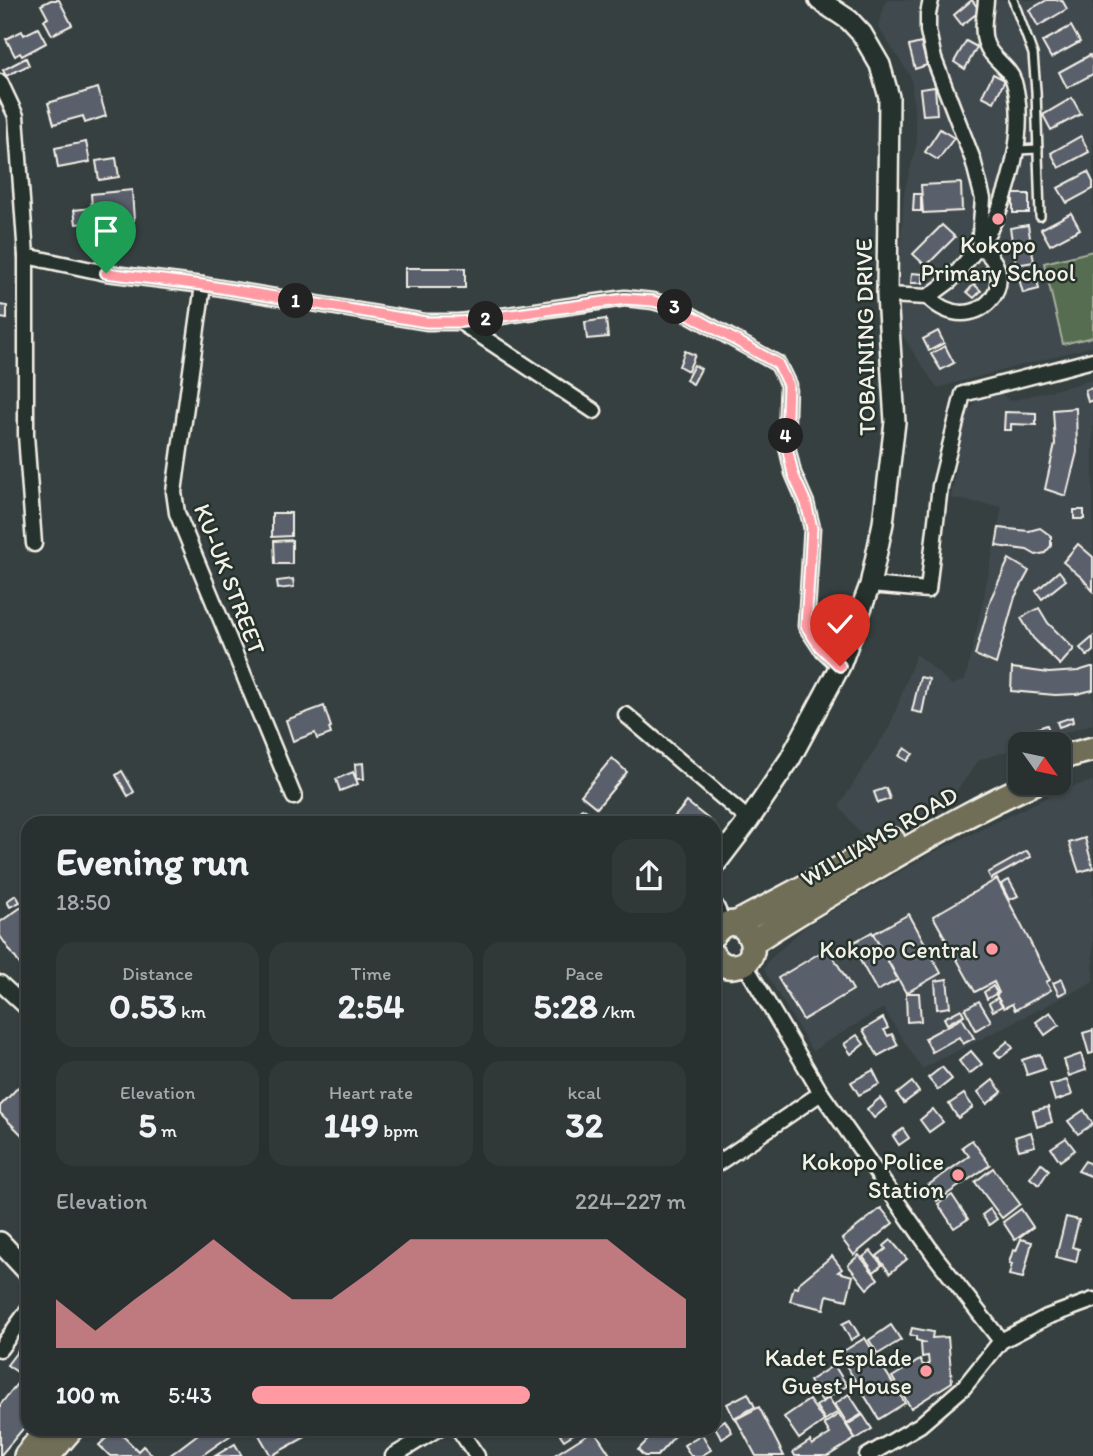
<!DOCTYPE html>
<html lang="en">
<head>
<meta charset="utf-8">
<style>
	:root { --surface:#283030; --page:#303838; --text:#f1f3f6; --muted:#a5a9ab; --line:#444b4c; --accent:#ff9aa2 }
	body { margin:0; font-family:Itim,sans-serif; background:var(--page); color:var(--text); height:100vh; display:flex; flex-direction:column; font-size:26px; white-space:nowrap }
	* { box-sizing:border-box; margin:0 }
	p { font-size:23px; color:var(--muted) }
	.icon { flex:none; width:38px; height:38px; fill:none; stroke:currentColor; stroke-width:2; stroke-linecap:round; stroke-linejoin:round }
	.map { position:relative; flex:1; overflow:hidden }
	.side { position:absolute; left:21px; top:816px; width:700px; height:620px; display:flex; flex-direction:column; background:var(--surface); border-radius:21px; box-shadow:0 2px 5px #0004,0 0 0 2px var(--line) }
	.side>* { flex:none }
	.needle { width:46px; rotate:123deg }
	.buttons { position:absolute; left:1008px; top:732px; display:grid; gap:14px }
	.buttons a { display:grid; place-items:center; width:63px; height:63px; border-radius:14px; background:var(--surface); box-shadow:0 2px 5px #0004,0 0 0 2px var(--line); font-size:35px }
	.pin { position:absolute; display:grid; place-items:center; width:60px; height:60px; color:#fff; margin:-72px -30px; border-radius:50% 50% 50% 0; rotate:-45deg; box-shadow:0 0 7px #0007 }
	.pin .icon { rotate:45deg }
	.km { position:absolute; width:35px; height:35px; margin:-18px; border-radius:50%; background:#222; color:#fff; font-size:19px; line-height:35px; text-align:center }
	.round { display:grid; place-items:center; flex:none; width:74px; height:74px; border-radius:21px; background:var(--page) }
	.headline { display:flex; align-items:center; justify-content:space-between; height:119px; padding:0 35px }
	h1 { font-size:38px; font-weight:700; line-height:52px }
	.figures { display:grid; grid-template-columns:repeat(3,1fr); gap:10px; height:119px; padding:7px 35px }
	.figures div { display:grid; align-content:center; border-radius:18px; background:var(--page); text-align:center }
	.figures b { font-size:35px; font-weight:700 }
	.figures small { font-size:19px; font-weight:400 }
	.figures p { font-size:19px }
	.chart { height:196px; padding:14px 35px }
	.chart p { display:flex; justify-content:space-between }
	.chart svg { width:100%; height:126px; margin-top:7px; fill:var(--accent); opacity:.7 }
	ul { padding:0 35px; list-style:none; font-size:23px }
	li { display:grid; grid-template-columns:112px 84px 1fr; align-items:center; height:52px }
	li i { height:18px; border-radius:9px; background:var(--accent) }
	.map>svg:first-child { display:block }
</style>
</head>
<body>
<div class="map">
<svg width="1093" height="1456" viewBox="0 0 1093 1456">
	<rect width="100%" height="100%" fill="#364040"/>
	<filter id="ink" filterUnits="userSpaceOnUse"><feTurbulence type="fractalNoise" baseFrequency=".0143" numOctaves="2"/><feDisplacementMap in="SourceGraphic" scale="14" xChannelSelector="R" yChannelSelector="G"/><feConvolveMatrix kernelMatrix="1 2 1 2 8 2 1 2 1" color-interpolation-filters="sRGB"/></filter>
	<g filter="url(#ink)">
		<g fill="#41494d">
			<path d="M886 0H1093V346L937 388 896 326 904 193 917 142 911 77 878 27Z"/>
			<path d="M1093 380V724L1031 744H1020V747L979 760 948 803 868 843 839 806 890 726 916 654 952 685 965 680 982 605 1002 507 951 498 965 417 976 401 999 392 1010 401Z"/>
			<path d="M1093 781V982L922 1069 883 1008 812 1051 764 970 768 961 805 927 934 852 1064 789Z"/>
		</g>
		<path fill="#576d51" stroke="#a6af9c" stroke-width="2" d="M1093 251V337L1063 344 1044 263Z"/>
		<g fill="#5a5f6c" stroke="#f4f1e8" stroke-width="2">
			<path d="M51 0H59L72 25 52 35 44 20 48 18 41 5Z"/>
			<path d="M972 0 980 11 962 25 954 15Z"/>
			<path d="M1047 0H1062L1067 9 1038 26 1029 10Z"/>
			<path d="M1071 26 1080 42 1051 58 1042 42Z"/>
			<path d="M38 28 46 43 22 56 20 53 15 56 6 39 22 31 24 35Z"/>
			<path d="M966 41 977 47 965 69 954 62Z"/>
			<path d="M921 43 927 65 915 69 909 46Z"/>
			<path d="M1090 55 1093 61V74L1067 88 1059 72Z"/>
			<path d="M26 58 29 65 6 76 3 70Z"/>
			<path d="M993 74 1005 80 994 102 982 96Z"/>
			<path d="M935 87 937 114 923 115 920 89Z"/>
			<path d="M98 88 106 116 85 123 83 116 54 124 48 103Z"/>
			<path d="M1072 98 1081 114 1051 130 1043 115Z"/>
			<path d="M940 129 954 138 938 160 925 152Z"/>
			<path d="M1081 136 1089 152 1059 168 1051 153Z"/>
			<path d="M86 142 90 162 58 168 55 148Z"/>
			<path d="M116 158 119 177 99 180 96 161Z"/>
			<path d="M1088 172 1093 182V189L1067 203 1058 188Z"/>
			<path d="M961 183 962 211 923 213 921 185Z"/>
			<path d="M132 190 134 220 110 222 111 229 94 231V222L76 224 74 210 92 208 91 194Z"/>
			<path d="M914 194H921V211H913Z"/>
			<rect x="1013" y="194" width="16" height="19"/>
			<path d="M1071 213 1080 229 1050 245 1041 229Z"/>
			<path d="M942 225 955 237 926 266 913 254Z"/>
			<path d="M1028 225 1034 262 1016 265 1010 228Z"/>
			<rect x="405" y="268" width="60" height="20"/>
			<path d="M912 273 923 274V283H911Z"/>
			<path d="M1036 275 1039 289 1023 293 1019 279Z"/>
			<path d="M974 284 981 291 974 298 967 292Z"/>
			<path d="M0 305 7 306V319L0 318Z"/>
			<path d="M606 319 608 337 587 339 585 322Z"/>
			<path d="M938 331 944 343 929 351 923 339Z"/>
			<path d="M945 346 954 363 941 370 931 354Z"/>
			<path d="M685 351 695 355 688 371 679 366Z"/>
			<path d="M694 365 701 369 693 384 686 380Z"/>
			<path d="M1093 388V400L1088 402 1085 390Z"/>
			<path d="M1076 408 1077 452 1066 496 1045 489 1055 444 1053 410Z"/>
			<path d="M1005 412 1036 413V425L1011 424V430H1004Z"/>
			<rect x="1074" y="510" width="10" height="9"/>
			<path d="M272 513H291V536L272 537Z"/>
			<path d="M999 528 1029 531 1040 528 1051 536V546L1045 553 1036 555 1027 550 996 546Z"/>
			<path d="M292 540V564H275L274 541Z"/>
			<path d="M1078 544 1093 557V591L1082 578 1063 562Z"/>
			<path d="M1009 559 1029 571 1015 597 996 664 975 655 991 598Z"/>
			<path d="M1059 571 1066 580 1042 599 1036 591Z"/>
			<path d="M293 579 294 587 278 589 277 581Z"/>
			<path d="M1039 608 1048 623 1074 649 1060 665 1033 638 1021 618Z"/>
			<path d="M1093 637V651L1087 656 1080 648Z"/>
			<path d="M1091 667H1093V690L1077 694 1055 695 1011 691 1012 668 1049 673 1078 671Z"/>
			<path d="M920 677 929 679 922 713 912 711Z"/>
			<path d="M324 706 331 727 329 728 331 734 317 739 315 733 293 741 286 720Z"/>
			<path d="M1072 717 1073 722 1059 727 1057 722Z"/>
			<path d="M1047 725 1049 730 1033 735 1032 730Z"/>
			<path d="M905 748 913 754 907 761 899 756Z"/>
			<path d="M612 758 627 772 597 808 581 795Z"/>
			<path d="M363 763 364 779H356L355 764Z"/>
			<path d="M122 771 134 792 128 796 116 775Z"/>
			<path d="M353 772 358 784 340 791 336 779Z"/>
			<path d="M886 788 890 799 878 803 874 792Z"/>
			<path d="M687 802 712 822H670Z"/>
			<path d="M582 808 600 819 598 822H582L575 818Z"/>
			<path d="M1085 838 1093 868 1079 872 1069 843Z"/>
			<path d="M1027 851 1031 857 991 879 988 873Z"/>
			<path d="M997 879 1050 980 1046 982 1051 990 1015 1010 1012 1004 1004 1008 996 995 999 993 994 982 975 992 933 916Z"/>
			<path d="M1009 880 1018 896 1009 900 1001 884Z"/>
			<path d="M16 895 20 902 10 907 7 901Z"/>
			<path d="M26 904 28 907V976L0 936V922Z"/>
			<path d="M909 914 941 973 906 993 873 934Z"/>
			<path d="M872 932 898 980 877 991 851 944Z"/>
			<path d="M828 948 853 990 803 1020 778 978Z"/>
			<path d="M947 979 950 1007 937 1009 935 981Z"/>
			<path d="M1062 979 1067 991 1059 995 1053 983Z"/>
			<path d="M993 986 997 993 987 999 984 992Z"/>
			<path d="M906 993H919L921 1021 907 1022Z"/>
			<path d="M997 998 1002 1006 993 1011 989 1003Z"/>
			<path d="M979 1001 991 1021 976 1030 965 1009Z"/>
			<path d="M961 1009 964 1015 947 1024 944 1018Z"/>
			<path d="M1050 1012 1059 1025 1045 1035 1036 1022Z"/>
			<path d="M883 1018 888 1028 884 1030 888 1036 892 1034 898 1045 878 1056 863 1030Z"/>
			<path d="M962 1018 974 1038 963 1044 959 1037 932 1052 925 1038Z"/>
			<path d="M1093 1030V1053L1089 1054 1083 1033Z"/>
			<path d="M857 1035 864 1044 851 1054 844 1044Z"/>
			<path d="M1008 1041 1013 1048 1000 1058 995 1052Z"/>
			<path d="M971 1051 982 1064 969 1074 959 1061Z"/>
			<path d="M1040 1054 1045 1069 1027 1075 1022 1060Z"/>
			<path d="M1081 1054 1086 1070 1069 1076 1064 1060Z"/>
			<path d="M942 1067 952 1079 938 1090 928 1078Z"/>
			<path d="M873 1070 880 1084 859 1095 851 1082Z"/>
			<path d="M28 1077V1136L25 1138 0 1113V1106Z"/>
			<path d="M993 1080 1002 1092 987 1104 978 1092Z"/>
			<path d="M1067 1080 1072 1095 1055 1101 1050 1085Z"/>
			<path d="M912 1082 919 1092 904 1103 897 1094Z"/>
			<path d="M964 1094 973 1107 958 1118 949 1104Z"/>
			<path d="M880 1098 887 1107 874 1118 867 1109Z"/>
			<path d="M1048 1107 1052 1122 1037 1127 1033 1111Z"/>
			<path d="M933 1109 943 1122 929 1132 920 1120Z"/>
			<path d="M1084 1110 1093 1124 1078 1134 1068 1121Z"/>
			<path d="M903 1129 909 1138 899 1145 893 1136Z"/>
			<path d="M1031 1132 1035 1146 1019 1150 1015 1137Z"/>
			<path d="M1066 1138 1075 1150 1060 1161 1051 1148Z"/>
			<path d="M972 1140 990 1165 937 1201 927 1186 969 1156 962 1147Z"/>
			<path d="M1085 1161 1092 1165 1093 1163V1177L1078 1171Z"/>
			<path d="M1041 1163 1049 1170 1039 1185 1030 1178Z"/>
			<path d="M993 1168 1020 1204 1002 1218 975 1182Z"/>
			<path d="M952 1195 968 1219 954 1228 938 1204Z"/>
			<path d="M881 1208 893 1223 854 1255 842 1239Z"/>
			<path d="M990 1209 997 1219 989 1225 982 1215Z"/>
			<path d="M1021 1209 1033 1227 1015 1240 1003 1222Z"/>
			<path d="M1066 1217 1079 1220 1072 1247 1079 1249 1076 1262 1056 1257Z"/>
			<path d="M1021 1239 1032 1242 1023 1278 1009 1275 1012 1264 1009 1263 1013 1250 1016 1251Z"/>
			<path d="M891 1240 907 1259 890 1273 877 1256 886 1249 884 1246Z"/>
			<path d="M871 1251 882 1265 874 1272 863 1257Z"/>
			<path d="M859 1255 878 1279 867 1289 848 1265Z"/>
			<path d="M832 1256 842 1269 838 1272 853 1276 847 1300 827 1295 824 1309 790 1301 794 1287 798 1288 799 1283Z"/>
			<path d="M850 1320 859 1335 851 1340 842 1324Z"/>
			<path d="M891 1325 901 1340 878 1354 869 1340Z"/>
			<path d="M912 1328 933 1332 932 1338 948 1337 952 1382 911 1408 892 1377 920 1360 923 1365H929L928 1356 922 1357 921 1343H926L916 1340V1336L910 1335Z"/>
			<path d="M865 1338 905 1403 879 1419 839 1354Z"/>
			<path d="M22 1345 28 1349 26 1378 7 1365Z"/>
			<path d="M834 1365 847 1386 822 1401 809 1381Z"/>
			<path d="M20 1380 28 1387V1423L0 1456V1405Z"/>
			<path d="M748 1393 755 1407 734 1418 727 1404Z"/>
			<path d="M849 1394 862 1414 847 1423 835 1404Z"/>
			<path d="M829 1398 838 1412 825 1420 816 1406Z"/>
			<path d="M809 1400 824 1421 799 1439 784 1417Z"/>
			<path d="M759 1407 784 1456H756L736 1419Z"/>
			<path d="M839 1414 855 1439 828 1456H795L793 1452 810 1441 812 1445 830 1434 824 1424Z"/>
			<path d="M863 1415 872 1429 856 1439 847 1425Z"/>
			<path d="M725 1420 732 1432 722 1439 715 1427Z"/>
			<path d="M206 1428H241L201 1456H169Z"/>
			<path d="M255 1428H305L309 1435 271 1456Z"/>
			<path d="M560 1428H583L564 1440 557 1430Z"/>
			<path d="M659 1428H664L674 1437 657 1456H644L638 1450Z"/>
			<path d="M116 1429 138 1451 143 1446 153 1456H110L99 1445Z"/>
			<path d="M594 1430 611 1456H553Z"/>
			<path d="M702 1434 711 1450 701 1456H691L684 1445Z"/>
			<path d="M235 1444 242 1456H215Z"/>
		</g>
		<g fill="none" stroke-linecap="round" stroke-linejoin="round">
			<g stroke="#f4f1e8" stroke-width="12">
				<g id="lane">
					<path d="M1013 0 1033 54 1036 91 1040 216"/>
					<path d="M1017 150 1038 149"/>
				</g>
			</g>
			<g stroke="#f4f1e8" stroke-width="19">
				<g id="street">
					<path d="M0 82 16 116 26 256V435L34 544"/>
					<path d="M26 256 106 273 203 285 426 322H460L594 411"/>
					<path d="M203 285 174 492 177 513 294 797"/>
					<path d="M887 295 928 297 951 280 979 246 983 199 973 160 934 59 928 31V14L931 0"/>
					<path d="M928 297C973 342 1029 281 979 246 1008 206 1028 131 1014 82 1010 68 994 60 988 48 980 34 985 15 986 0"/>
					<path d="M460 322 625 298 653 301 678 308 778 364 788 385 786 442 793 473 806 503 812 528 806 626 820 647 840 666"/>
					<path d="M870 585 928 590 940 486 963 394 1093 360"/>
					<path d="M626 715 749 820"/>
					<path d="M744 963 821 1093 935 1256 1001 1341"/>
					<path d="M0 983 28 1009"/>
					<path d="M714 1166 821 1093"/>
					<path d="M0 1349 28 1310"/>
					<path d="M458 1428 477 1456"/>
					<path d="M393 1456 439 1428"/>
					<path d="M867 1456 920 1425 964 1387 1001 1341 1047 1317 1093 1300"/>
				</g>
			</g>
			<g stroke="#f4f1e8" stroke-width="24">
				<g id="secondary">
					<path d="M714 866 749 820 790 759 840 666 870 585 883 523 895 422 887 295 889 97 880 65 862 34 849 20 819 0"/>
					<path d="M714 908 722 926"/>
					<path d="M0 1242 28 1272"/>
				</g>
			</g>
			<g stroke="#f4f1e8" stroke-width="28">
				<g id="primary">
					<path d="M1059 758 1093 749"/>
					<path d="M735 924 893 840"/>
					<path d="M714 934C743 898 773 964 733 966 725 967 719 963 714 956"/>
					<path d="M753 942C795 914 839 889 883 863 933 834 982 805 1036 782"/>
					<path d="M26 1456 48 1428"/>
					<path d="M48 1456 72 1428"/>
				</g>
			</g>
			<use href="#lane" stroke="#26332d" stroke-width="7"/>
			<use href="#street" stroke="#26332d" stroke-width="14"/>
			<use href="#secondary" stroke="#26332d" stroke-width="19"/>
			<use href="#primary" stroke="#716e59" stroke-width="23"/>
		</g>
	</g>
	<g fill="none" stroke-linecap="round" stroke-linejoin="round" filter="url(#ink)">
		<g stroke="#fff" stroke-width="14">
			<path id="route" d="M106 273 203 285 426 322H460L625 299 653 301 678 308 778 364 788 385 786 442 793 474 806 503 812 528 806 626 820 647 840 666"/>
		</g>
		<use href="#route" stroke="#ff9aa2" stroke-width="9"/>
	</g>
	<g fill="#ff9aa2" stroke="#26332d" stroke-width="2.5">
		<circle cx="998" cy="219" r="7"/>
		<circle cx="992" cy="949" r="7"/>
		<circle cx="958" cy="1175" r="7"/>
		<circle cx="926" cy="1371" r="7"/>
	</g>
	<g text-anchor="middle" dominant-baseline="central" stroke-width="5" stroke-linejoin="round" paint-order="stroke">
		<g font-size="24" fill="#f4f1e8" stroke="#26332d" text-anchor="end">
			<text x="998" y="244" text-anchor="middle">Kokopo<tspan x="998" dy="28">Primary School</tspan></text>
			<text x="978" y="949">Kokopo Central</text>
			<text x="944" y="1161">Kokopo Police<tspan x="944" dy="28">Station</tspan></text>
			<text x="912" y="1357">Kadet Esplade<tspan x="912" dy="28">Guest House</tspan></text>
		</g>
		<g font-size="24" fill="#f4f1e8" stroke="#26332d">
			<text transform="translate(865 337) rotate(-91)">TOBAINING DRIVE</text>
			<text transform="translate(230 579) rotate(69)">KU-UK STREET</text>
			<text transform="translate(879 836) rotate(-30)">WILLIAMS ROAD</text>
		</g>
	</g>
</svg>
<div class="buttons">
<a><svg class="needle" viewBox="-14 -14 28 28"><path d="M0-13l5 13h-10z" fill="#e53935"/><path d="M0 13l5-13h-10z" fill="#a5a9ab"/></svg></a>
</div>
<div class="pin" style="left:106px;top:273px;background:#1e9e55"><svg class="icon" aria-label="arrive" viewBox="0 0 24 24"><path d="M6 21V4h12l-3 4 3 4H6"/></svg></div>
<div class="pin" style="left:840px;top:666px;background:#d93025"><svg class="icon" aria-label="check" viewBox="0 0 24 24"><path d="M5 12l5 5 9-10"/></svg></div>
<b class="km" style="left:296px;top:301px">1</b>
<b class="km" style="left:486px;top:319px">2</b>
<b class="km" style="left:675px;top:307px">3</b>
<b class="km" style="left:786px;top:436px">4</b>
<section class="side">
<div class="headline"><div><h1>Evening run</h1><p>18:50</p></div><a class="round"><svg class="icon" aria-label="share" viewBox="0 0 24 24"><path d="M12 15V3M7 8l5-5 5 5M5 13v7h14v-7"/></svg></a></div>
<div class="figures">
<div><p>Distance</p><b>0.53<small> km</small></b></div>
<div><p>Time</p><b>2:54</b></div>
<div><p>Pace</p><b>5:28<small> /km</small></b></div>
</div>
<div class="figures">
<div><p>Elevation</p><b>5<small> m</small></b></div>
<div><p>Heart rate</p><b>149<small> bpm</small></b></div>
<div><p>kcal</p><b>32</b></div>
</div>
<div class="chart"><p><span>Elevation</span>224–227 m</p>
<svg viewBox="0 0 160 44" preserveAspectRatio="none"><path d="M0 44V27L10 38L20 27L30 17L40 6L50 17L60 27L70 27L80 17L90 6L100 6L110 6L120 6L130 6L140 6L150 17L160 27V44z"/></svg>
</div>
<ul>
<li><b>100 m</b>5:43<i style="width:64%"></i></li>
</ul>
</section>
</div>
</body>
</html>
